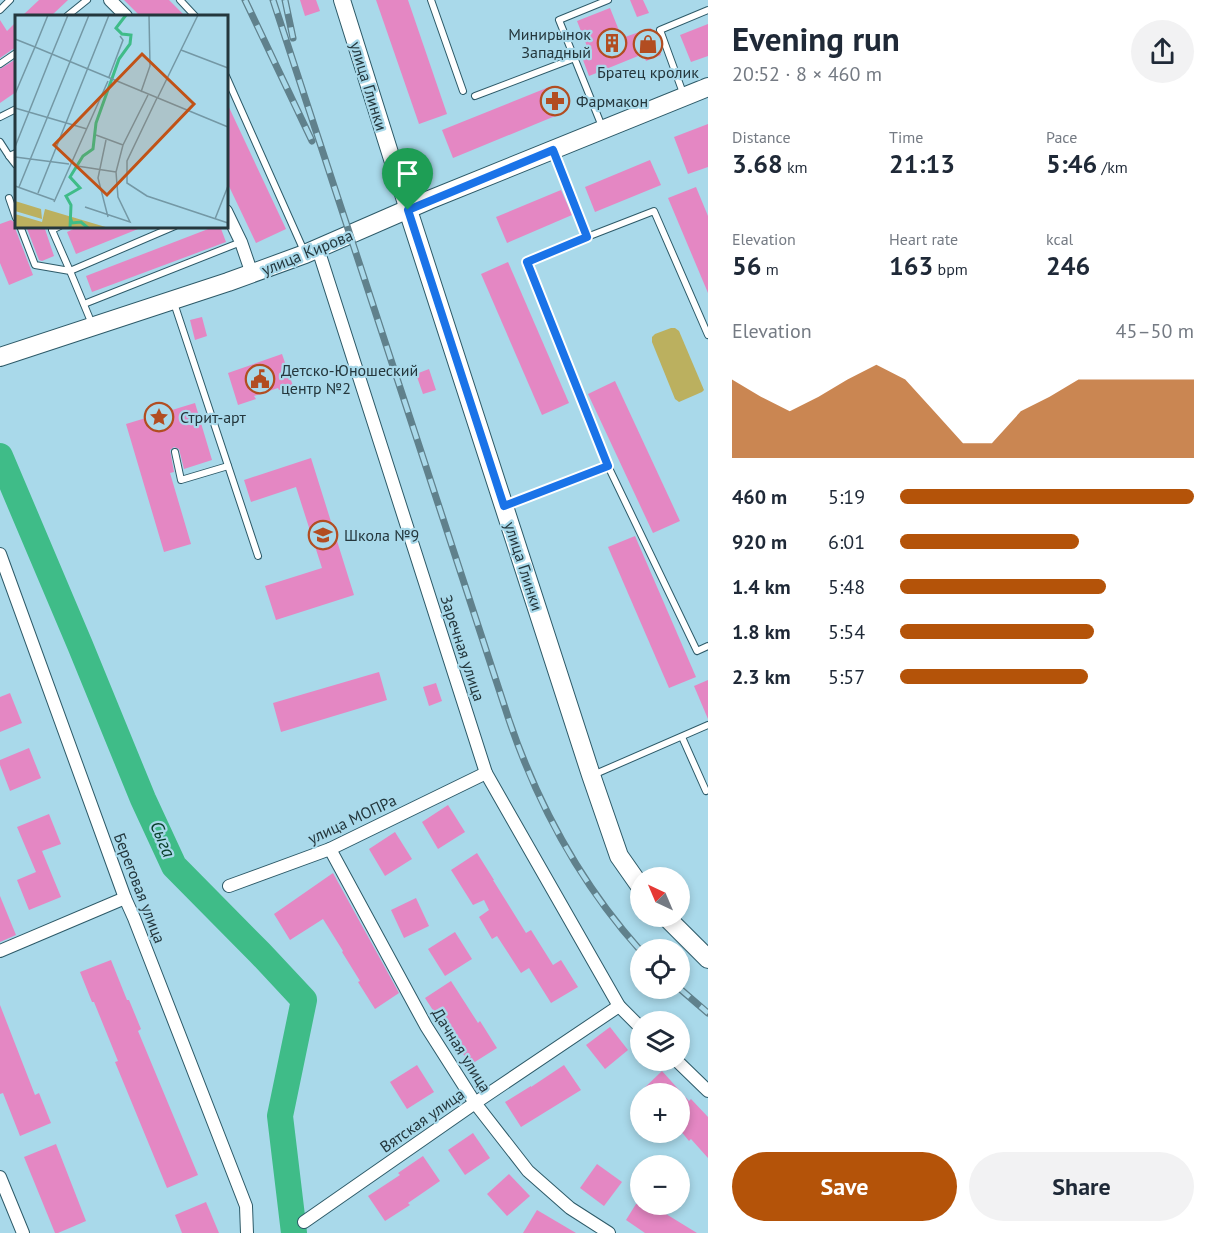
<!DOCTYPE html>
<html lang="en">
<head>
<meta charset="utf-8">
<style>
	:root { --surface:#fff; --page:#f2f2f3; --text:#1f2937; --muted:#747a83; --accent:#b45309 }
	body { margin:0; font-family:"PT Sans",sans-serif; background:var(--page); color:var(--text); height:100vh; display:flex; flex-direction:column; font-size:22px; white-space:nowrap }
	* { box-sizing:border-box; margin:0 }
	p { font-size:20px; color:var(--muted) }
	.icon { flex:none; width:33px; height:33px; fill:none; stroke:currentColor; stroke-width:2; stroke-linecap:round; stroke-linejoin:round }
	.map { position:relative; flex:1; overflow:hidden }
	.details { display:flex; flex-direction:column; background:var(--surface); width:510px }
	.details>* { flex:none }
	.needle { width:39px; rotate:316deg }
	.buttons { position:absolute; left:630px; top:867px; display:grid; gap:12px }
	.buttons a { display:grid; place-items:center; width:60px; height:60px; border-radius:50%; background:var(--surface); box-shadow:0 3px 9px #0003; font-size:30px }
	.pin { position:absolute; display:grid; place-items:center; width:51px; height:51px; color:#fff; margin:-62px -26px; border-radius:50% 50% 50% 0; rotate:-45deg; box-shadow:0 0 6px #0007 }
	.pin .icon { rotate:45deg }
	.round { display:grid; place-items:center; flex:none; width:63px; height:63px; border-radius:32px; background:var(--page) }
	.headline { display:flex; align-items:center; justify-content:space-between; height:102px; padding:0 24px }
	h1 { font-size:33px; font-weight:700; line-height:45px }
	.stats { display:grid; grid-template-columns:repeat(3,1fr); gap:9px; height:102px; padding:6px 24px }
	.stats div { display:grid; align-content:center }
	.stats b { font-size:26px; font-weight:700 }
	.stats small { font-size:16px; font-weight:400 }
	.stats p { font-size:16px }
	.chart { height:168px; padding:12px 24px }
	.chart p { display:flex; justify-content:space-between }
	.chart svg { width:100%; height:108px; margin-top:6px; fill:var(--accent); opacity:.7 }
	.cta { display:flex; gap:12px; margin-top:auto; padding:12px 24px }
	.cta a { flex:1; height:69px; border-radius:36px; background:var(--accent); color:#fff; font-size:24px; font-weight:700; line-height:69px; text-align:center }
	.cta a+a { background:var(--page); color:var(--text) }
	ul { padding:0 24px; list-style:none; font-size:20px }
	li { display:grid; grid-template-columns:96px 72px 1fr; align-items:center; height:45px }
	li i { height:15px; border-radius:8px; background:var(--accent) }
	main { display:flex; flex:1; min-height:0 }
	.map>svg:first-child { display:block }
</style>
</head>
<body>
<main>
<div class="map">
<svg width="708" height="1233" viewBox="0 0 708 1233">
	<rect width="100%" height="100%" fill="#a9d9ea"/>
	<path fill="#bbb05f" d="M671 328H675L679 331 704 390 702 392 679 402 675 399 652 342V337L655 334Z"/>
	<g fill="none" stroke-linecap="round" stroke-linejoin="round">
		<path stroke="#3fbc88" stroke-width="26" d="M0 456 80 645 143 799 174 866 260 953 304 1000 280 1116 294 1233"/>
	</g>
	<g fill="#e487c3">
		<path d="M39 0H68L51 16H22Z"/>
		<path d="M124 0H169L185 16H140Z"/>
		<path d="M300 0H316L320 11 305 16Z"/>
		<path d="M376 0H408L447 114 419 124Z"/>
		<path d="M630 0H643L649 13 637 17Z"/>
		<path d="M610 8 622 38 651 28 661 55 646 61 643 54 589 76 580 52 588 49 577 21Z"/>
		<path d="M0 20 7 31 16 22V48L13 49 0 58Z"/>
		<path d="M708 24V56L691 62 680 35Z"/>
		<path d="M16 59V92L0 103V69Z"/>
		<path d="M549 87 560 114 453 158 442 130Z"/>
		<path d="M226 101 286 229 256 243 226 180Z"/>
		<path d="M708 124V167L688 174 674 137Z"/>
		<path d="M650 160 661 185 595 212 585 187Z"/>
		<path d="M696 187 708 216V293L668 198Z"/>
		<path d="M561 190 572 215 507 243 496 217Z"/>
		<path d="M11 220 16 223 15 228 33 275 9 285 0 263V224Z"/>
		<path d="M26 226H44L54 256 42 261 39 260Z"/>
		<path d="M80 226H143V227L76 254 67 232Z"/>
		<path d="M216 226H220L226 242 92 292 86 276Z"/>
		<path d="M508 262 569 403 542 415 481 274Z"/>
		<path d="M202 317 207 336 195 340 190 320Z"/>
		<path d="M282 354 293 386 279 390 278 388 254 396 256 399 238 405 228 373Z"/>
		<path d="M429 369 436 390 423 394 416 374Z"/>
		<path d="M615 381 680 521 653 533 588 394Z"/>
		<path d="M195 403 212 460 184 469 179 449 174 447 170 450 174 472 170 473 191 544 164 552 126 424Z"/>
		<path d="M311 458 354 595 276 620 265 586 322 568 296 487 251 502 244 480Z"/>
		<path d="M635 536 696 677 669 688 608 547Z"/>
		<path d="M379 672 387 700 281 732 273 703Z"/>
		<path d="M708 680V719L694 686Z"/>
		<path d="M436 683 442 701 429 706 423 687Z"/>
		<path d="M10 693 22 723 0 732V697Z"/>
		<path d="M29 748 41 778 10 791 0 765V760Z"/>
		<path d="M448 805 465 832 438 849 422 822Z"/>
		<path d="M49 814 61 844 42 851 61 897 29 910 17 880 36 872 17 827Z"/>
		<path d="M395 832 412 859 385 876 369 849Z"/>
		<path d="M477 853 494 880H493L526 933 531 930 553 965 561 960 578 987 551 1003 529 968 521 973 497 936 492 939 479 917 489 910 484 900 473 905 451 870Z"/>
		<path d="M333 873 399 993 375 1009 358 982 360 981 342 952 343 951 323 919 290 940 274 914Z"/>
		<path d="M0 896 16 935 0 942Z"/>
		<path d="M416 898 429 926 404 938 391 910Z"/>
		<path d="M455 932 472 959 445 976 428 949Z"/>
		<path d="M111 960 127 1000H129L141 1029 138 1031 198 1175 167 1188 115 1062 118 1061 94 1002H92L80 972Z"/>
		<path d="M451 981 478 1023 480 1021 497 1048 470 1065 444 1023 442 1024 425 998Z"/>
		<path d="M0 1005 35 1095 39 1093 51 1123 20 1136 3 1093 0 1094Z"/>
		<path d="M610 1027 628 1050 605 1069 586 1045Z"/>
		<path d="M417 1065 434 1092 407 1109 390 1082Z"/>
		<path d="M564 1065 581 1090 521 1127 505 1102 531 1086V1087Z"/>
		<path d="M662 1071 689 1101 691 1099 708 1117V1158L691 1139 689 1141 680 1130V1094H638Z"/>
		<path d="M473 1133 490 1158 465 1175 448 1150Z"/>
		<path d="M56 1144 86 1221 58 1233H55L24 1157Z"/>
		<path d="M423 1156 440 1181 408 1203 410 1205 385 1221 368 1196 400 1175 398 1173Z"/>
		<path d="M597 1164 622 1182 604 1206 580 1188Z"/>
		<path d="M509 1174 530 1196 507 1216 487 1194Z"/>
		<path d="M206 1202 219 1233H182L175 1215Z"/>
		<path d="M636 1204H656L667 1212 666 1214 697 1233H645L626 1220Z"/>
		<path d="M537 1210 576 1233H523Z"/>
	</g>
	<g fill="none" stroke-linecap="round" stroke-linejoin="round">
		<g stroke="#2d5a68" stroke-width="8">
			<g id="service">
				<path d="M180 0 195 16"/>
				<path d="M431 0 463 91"/>
				<path d="M0 10 10 0"/>
				<path d="M67 16 87 0"/>
				<path d="M0 64 16 53"/>
				<path d="M226 76 304 251"/>
				<path d="M683 93 660 30 708 10"/>
				<path d="M475 96 575 58"/>
				<path d="M0 117 16 109"/>
				<path d="M603 129 559 20 608 0"/>
				<path d="M0 142 9 156"/>
				<path d="M16 153 9 156 16 165"/>
				<path d="M9 198 16 218"/>
				<path d="M20 226 35 265 70 271 92 324"/>
				<path d="M60 226 52 230 70 271 175 226"/>
				<path d="M587 237 654 211 708 335"/>
				<path d="M174 303 258 556"/>
				<path d="M84 304 241 242"/>
				<path d="M175 452 181 480 228 466"/>
				<path d="M608 466 697 651 708 646"/>
				<path d="M505 506 608 466 527 262 587 237 554 153"/>
				<path d="M682 737 706 791"/>
				<path d="M593 775 708 725"/>
			</g>
		</g>
		<g stroke="#2d5a68" stroke-width="14">
			<g id="minor">
				<path d="M110 0 126 16"/>
				<path d="M226 211 241 242 252 274"/>
				<path d="M318 249 486 773 619 1006 640 1027"/>
				<path d="M0 554 125 898 134 918 246 1206 247 1233"/>
				<path d="M330 849 426 1026 475 1103 528 1171 570 1208 609 1233"/>
				<path d="M229 886 330 849 486 773"/>
				<path d="M0 951 125 898"/>
				<path d="M676 1060 708 1091"/>
				<path d="M0 1177 23 1233"/>
				<path d="M304 1222 475 1103 619 1006"/>
			</g>
		</g>
		<g stroke="#2d5a68" stroke-width="18">
			<path id="tertiary" d="M342 0 408 210"/>
		</g>
		<g stroke="#2d5a68" stroke-width="20">
			<g id="secondary">
				<path d="M408 210 591 775 619 856 640 886"/>
				<path d="M0 357 228 282 305 254 429 200 708 87"/>
				<path d="M665 916 708 959"/>
			</g>
		</g>
		<use href="#service" stroke="#fff" stroke-width="6"/>
		<use href="#minor" stroke="#fff" stroke-width="12"/>
		<use href="#tertiary" stroke="#fff" stroke-width="16"/>
		<use href="#secondary" stroke="#fff" stroke-width="18"/>
		<g stroke="#60818c" stroke-width="7">
			<g id="rail">
				<path d="M245 0 312 141"/>
				<path d="M273 0 509 720C538 805 580 883 640 950"/>
				<path d="M285 0 293 38"/>
				<path d="M679 988 708 1013"/>
			</g>
		</g>
		<use href="#rail" stroke="#a9d9ea" stroke-width="4.5" stroke-dasharray="14" stroke-linecap="butt"/>
	</g>
	<g fill="none" stroke-linecap="round" stroke-linejoin="round">
		<g stroke="#fff" stroke-width="12">
			<path id="route" d="M553 150 587 237 527 262 608 466 504 506 408 210Z"/>
		</g>
		<use href="#route" stroke="#1a73e8" stroke-width="8"/>
	</g>
	<defs>
		<g id="building-ring" transform="scale(1.5)"><circle r="9.5" fill="#a9d9ea" stroke="#b24d21" stroke-width="1.5"/><path d="M-4-6H4V6H1V3H-1V6H-4ZM-2.5-4.3h1.7v1.8h-1.7ZM.8-4.3h1.7v1.8H.8ZM-2.5-1h1.7V.8h-1.7ZM.8-1h1.7V.8H.8Z" fill="#b24d21"/></g>
		<g id="shop-ring" transform="scale(1.5)"><circle r="9.5" fill="#a9d9ea" stroke="#b24d21" stroke-width="1.5"/><path d="M-5-2.5h2.3a2.7 3.5 0 0 1 5.4 0H5L5.5 6h-11ZM-1.5-2.5h3a1.5 2.3 0 0 0-3 0Z" fill="#b24d21"/></g>
		<g id="pharmacy-ring" transform="scale(1.5)"><circle r="9.5" fill="#a9d9ea" stroke="#b24d21" stroke-width="1.5"/><path d="M-2-6h4v4h4v4h-4v4h-4v-4h-4v-4h4Z" fill="#b24d21"/></g>
		<g id="civic-ring" transform="scale(1.5)"><circle r="9.5" fill="#a9d9ea" stroke="#b24d21" stroke-width="1.5"/><path d="M-.6-6.5H3V-4.5H.6V-3L4-1V1h2V6H-6V1h2V-1L-.6-3ZM-1.2 2.5V6h2.4V2.5Z" fill="#b24d21"/></g>
		<g id="sight-ring" transform="scale(1.5)"><circle r="9.5" fill="#a9d9ea" stroke="#b24d21" stroke-width="1.5"/><path d="M0-6L1.8-2.2L6-1.7L2.9 1.2L3.7 5.4L0 3.3L-3.7 5.4L-2.9 1.2L-6-1.7L-1.8-2.2Z" fill="#b24d21"/></g>
		<g id="school-ring" transform="scale(1.5)"><circle r="9.5" fill="#a9d9ea" stroke="#b24d21" stroke-width="1.5"/><path d="M0-5L7-2L0 1L-7-2ZM-4 1L0 2.5L4 1V4Q0 6-4 4Z" fill="#b24d21"/></g>
	</defs>
	<g fill-rule="evenodd">
		<use href="#building-ring" x="612" y="43"/>
		<use href="#shop-ring" x="648" y="44"/>
		<use href="#pharmacy-ring" x="555" y="101"/>
		<use href="#civic-ring" x="260" y="379"/>
		<use href="#sight-ring" x="159" y="417"/>
		<use href="#school-ring" x="323" y="535"/>
	</g>
	<g text-anchor="middle" dominant-baseline="central" stroke-width="4.5" stroke-linejoin="round" paint-order="stroke">
		<g font-size="16" fill="#24373d" stroke="#a9d9ea" text-anchor="start">
			<text x="591" y="34" text-anchor="end">Минирынок<tspan x="591" dy="18">Западный</tspan></text>
			<text x="648" y="72" text-anchor="middle">Братец кролик</text>
			<text x="576" y="101">Фармакон</text>
			<text x="281" y="370">Детско-Юношеский<tspan x="281" dy="18">центр №2</tspan></text>
			<text x="180" y="417">Стрит-арт</text>
			<text x="344" y="535">Школа №9</text>
		</g>
		<g font-size="16" fill="#24373d" stroke="#a9d9ea">
			<text transform="translate(369 86) rotate(73)">улица Глинки</text>
			<text transform="translate(307 252) rotate(-22)">улица Кирова</text>
			<text transform="translate(524 566) rotate(72)">улица Глинки</text>
			<text transform="translate(463 648) rotate(72)">Заречная улица</text>
			<text transform="translate(352 819) rotate(-25)">улица МОПРа</text>
			<text transform="translate(140 888) rotate(69)">Береговая улица</text>
			<text transform="translate(462 1050) rotate(58)">Дачная улица</text>
			<text transform="translate(422 1120) rotate(-35)">Вятская улица</text>
		</g>
		<g font-size="18" font-style="italic" fill="#073d28" stroke="#a9d9ea">
			<text transform="translate(163 839) rotate(67)">Сыга</text>
		</g>
	</g>
	<g transform="translate(15 15)">
		<rect width="213" height="213" fill="#a9d9ea"/>
		<path d="M0 186 26 194 27 204 0 196ZM30 194 94 213H0V199L27 207Z" fill="#bbb05f"/>
		<path fill="none" stroke="#3fbc88" stroke-width="3" d="M55 202 57 208 66 207 73 213M55 213 56 190 51 181 65 173 55 162 68 141 78 134 81 108 104 44 115 29 116 20 107 19 101 13 111 0"/>
		<path fill="none" stroke="#7498a5" stroke-width="1.5" d="M0 24 20 32 33 0M166 35 213 53M37 39 53 0M94 62 108 25 105 21M126 77 135 51 134 0M0 79 20 32 213 112M143 82 183 0M142 83 112 146V168L132 181 213 208M0 93 72 114M81 120 108 130M91 125 83 163 93 202M0 132 37 39M0 142 54 149M62 151 101 157M0 171 39 185M4 172 74 0M23 178 94 0M39 187 93 66M70 192 115 207 103 182 101 157 108 130 133 80M200 204 213 171"/>
		<path fill="#c15216" fill-opacity="0.15" stroke="#c15216" stroke-width="3" d="M127 39 179 89 92 180 39 130Z"/>
		<rect width="213" height="213" fill="none" stroke="#24373d" stroke-width="3"/>
	</g>
</svg>
<div class="buttons">
<a><svg class="needle" viewBox="-14 -14 28 28"><path d="M0-13l5 13h-10z" fill="#e53935"/><path d="M0 13l5-13h-10z" fill="#747a83"/></svg></a>
<a><svg class="icon" aria-label="locate" viewBox="0 0 24 24"><circle cx="12" cy="12" r="6"/><path d="M12 2v4M12 18v4M2 12h4M18 12h4"/></svg></a>
<a><svg class="icon" aria-label="layers" viewBox="0 0 24 24"><path d="M12 4l9 5-9 5-9-5zM3 14l9 5 9-5"/></svg></a>
<a>+</a>
<a>−</a>
</div>
<div class="pin" style="left:408px;top:210px;background:#1e9e55"><svg class="icon" aria-label="arrive" viewBox="0 0 24 24"><path d="M6 21V4h12l-3 4 3 4H6"/></svg></div>
</div>
<section class="details">
<div class="headline"><div><h1>Evening run</h1><p>20:52 · 8 × 460 m</p></div><a class="round"><svg class="icon" aria-label="share" viewBox="0 0 24 24"><path d="M12 15V3M7 8l5-5 5 5M5 13v7h14v-7"/></svg></a></div>
<div class="stats">
<div><p>Distance</p><b>3.68<small> km</small></b></div>
<div><p>Time</p><b>21:13</b></div>
<div><p>Pace</p><b>5:46<small> /km</small></b></div>
</div>
<div class="stats">
<div><p>Elevation</p><b>56<small> m</small></b></div>
<div><p>Heart rate</p><b>163<small> bpm</small></b></div>
<div><p>kcal</p><b>246</b></div>
</div>
<div class="chart"><p><span>Elevation</span>45–50 m</p>
<svg viewBox="0 0 160 44" preserveAspectRatio="none"><path d="M0 44V12L10 19L20 25L30 19L40 12L50 6L60 12L70 25L80 38L90 38L100 25L110 19L120 12L130 12L140 12L150 12L160 12V44z"/></svg>
</div>
<ul>
<li><b>460 m</b>5:19<i style="width:100%"></i></li>
<li><b>920 m</b>6:01<i style="width:61%"></i></li>
<li><b>1.4 km</b>5:48<i style="width:70%"></i></li>
<li><b>1.8 km</b>5:54<i style="width:66%"></i></li>
<li><b>2.3 km</b>5:57<i style="width:64%"></i></li>
</ul>
<div class="cta"><a>Save</a><a>Share</a></div>
</section>
</main>
</body>
</html>
